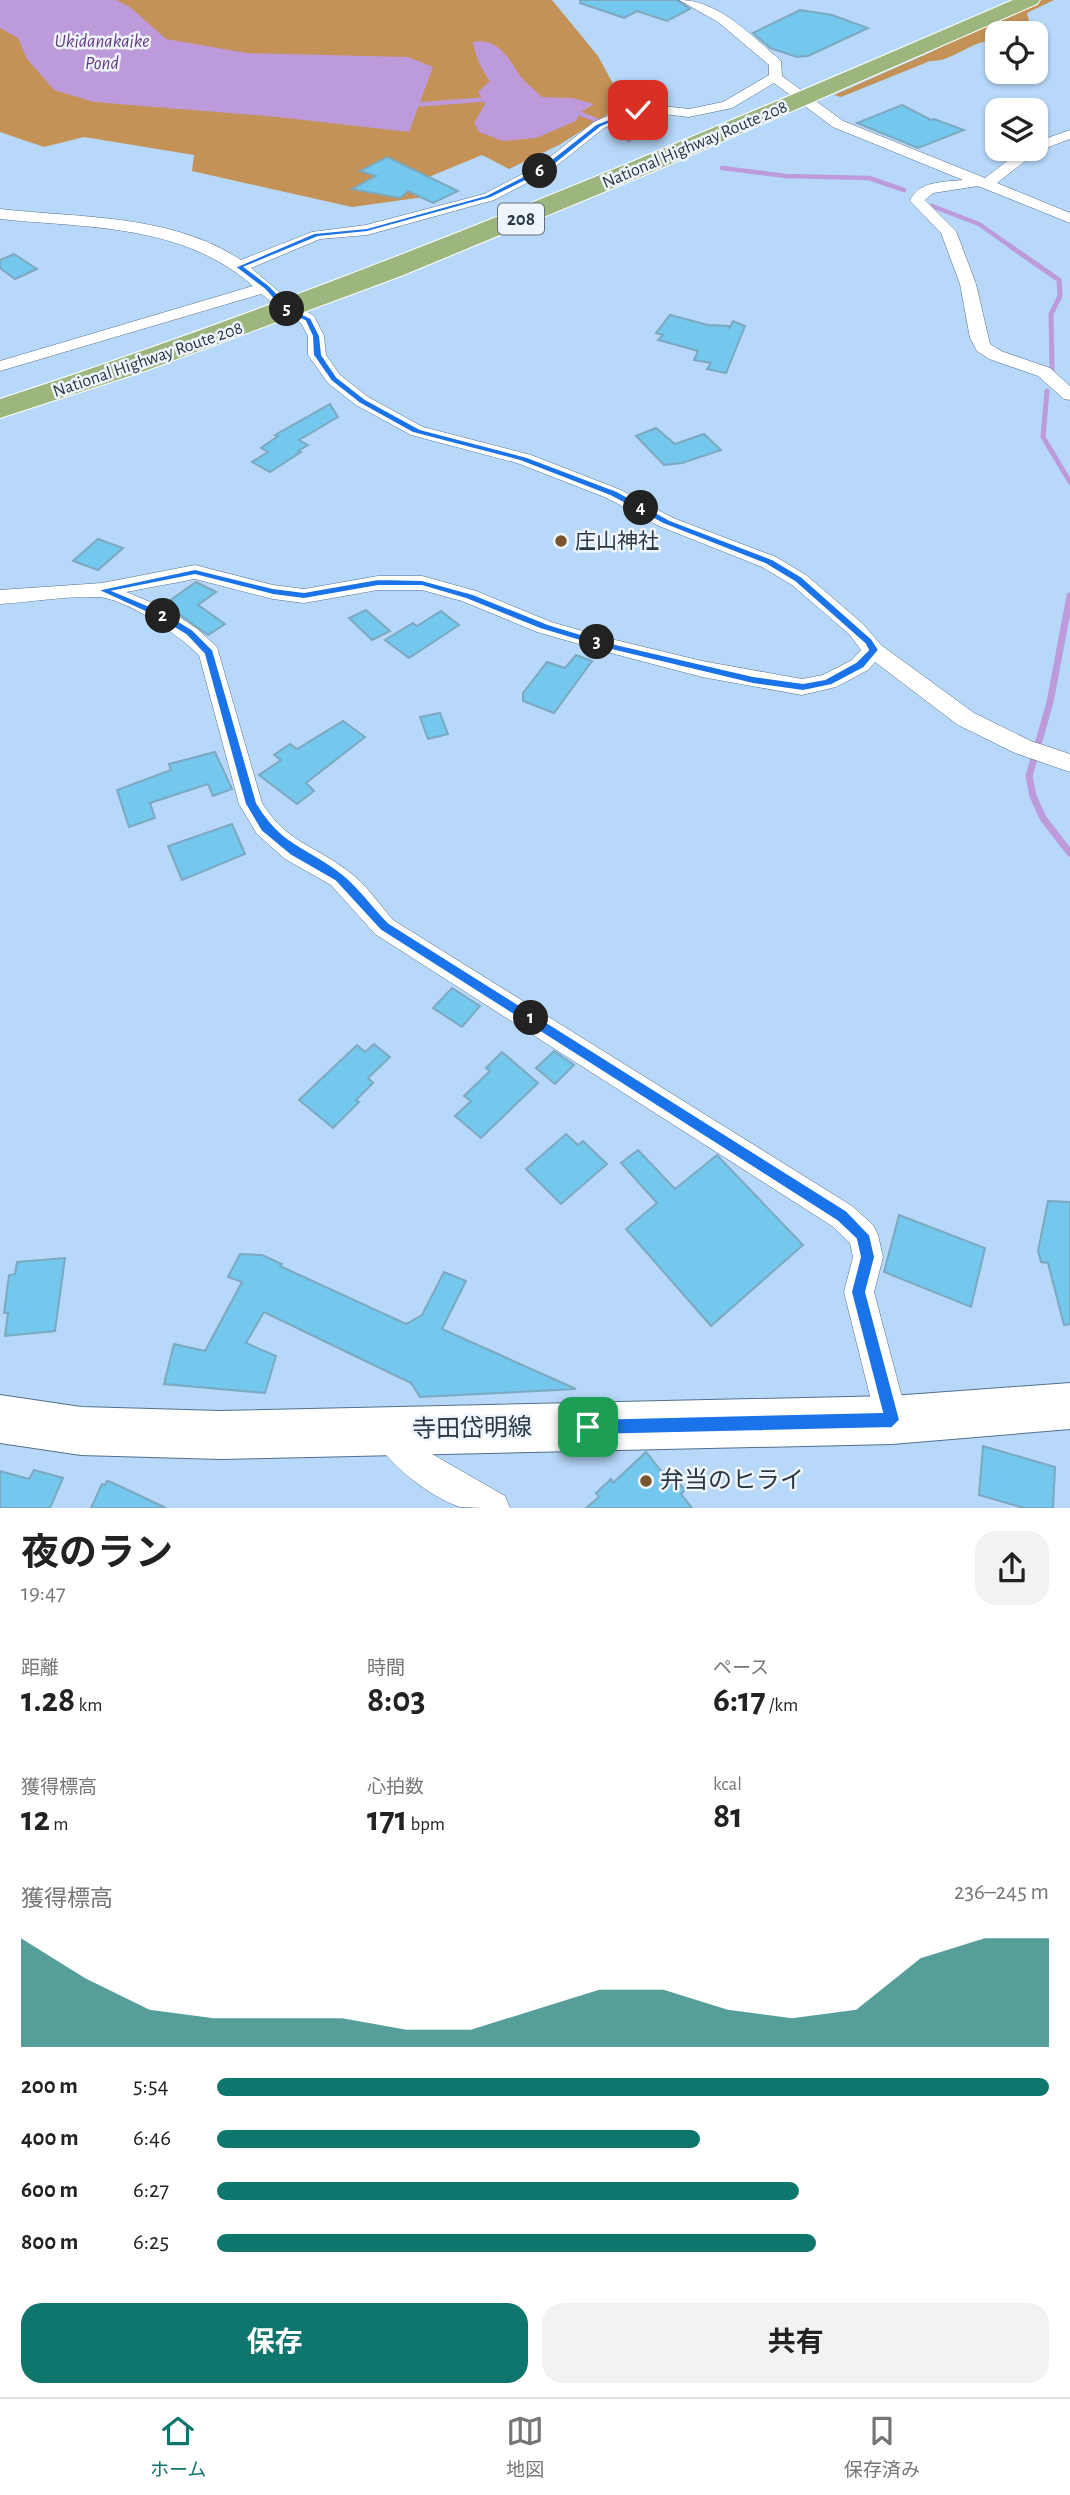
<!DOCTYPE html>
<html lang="ja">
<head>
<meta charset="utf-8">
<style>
	:root { --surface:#fff; --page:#f2f2f2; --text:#222; --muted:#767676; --line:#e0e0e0; --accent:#0f766e }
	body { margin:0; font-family:"Alegreya Sans","Noto Sans JP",sans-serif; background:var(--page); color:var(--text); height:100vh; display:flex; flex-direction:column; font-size:26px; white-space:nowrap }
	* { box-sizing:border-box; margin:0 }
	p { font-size:23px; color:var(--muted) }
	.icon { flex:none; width:38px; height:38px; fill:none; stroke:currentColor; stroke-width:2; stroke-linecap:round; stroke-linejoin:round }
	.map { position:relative; height:1508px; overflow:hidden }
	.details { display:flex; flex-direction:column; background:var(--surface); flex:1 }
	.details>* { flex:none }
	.tools { position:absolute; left:985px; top:21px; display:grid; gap:14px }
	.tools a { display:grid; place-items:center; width:63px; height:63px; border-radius:14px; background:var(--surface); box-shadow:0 2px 5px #0004; font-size:35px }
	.pin { position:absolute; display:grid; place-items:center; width:60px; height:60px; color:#fff; margin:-30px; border-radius:14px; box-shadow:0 4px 10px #0006 }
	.km { position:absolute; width:35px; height:35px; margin:-18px; border-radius:50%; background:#222; color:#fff; font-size:19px; line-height:35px; text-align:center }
	.round { display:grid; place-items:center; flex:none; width:74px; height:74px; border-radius:21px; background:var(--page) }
	.overview { display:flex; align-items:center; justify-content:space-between; height:119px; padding:0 21px }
	h1 { font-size:38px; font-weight:700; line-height:52px }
	.metrics { display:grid; grid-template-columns:repeat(3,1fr); gap:10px; height:119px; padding:7px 21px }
	.metrics div { display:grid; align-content:center }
	.metrics b { font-size:35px; font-weight:700 }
	.metrics small { font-size:19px; font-weight:400 }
	.metrics p { font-size:19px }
	.chart { height:196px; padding:14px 21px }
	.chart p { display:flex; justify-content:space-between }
	.chart svg { width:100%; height:126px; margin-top:7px; fill:var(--accent); opacity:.7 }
	.action { display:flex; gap:14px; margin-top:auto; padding:14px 21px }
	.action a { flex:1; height:80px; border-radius:21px; background:var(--accent); color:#fff; font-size:28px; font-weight:700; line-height:80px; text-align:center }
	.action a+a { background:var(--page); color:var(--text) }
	ul { padding:0 21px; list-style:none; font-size:23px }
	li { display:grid; grid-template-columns:112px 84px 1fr; align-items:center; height:52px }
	li i { height:18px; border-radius:9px; background:var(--accent) }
	.dock { display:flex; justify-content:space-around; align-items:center; height:98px; border-top:2px solid var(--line); background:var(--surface); font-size:19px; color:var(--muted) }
	.dock a { display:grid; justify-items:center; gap:4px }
	.dock .active { color:var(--accent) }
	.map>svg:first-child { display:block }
</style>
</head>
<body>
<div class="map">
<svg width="1070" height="1508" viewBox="0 0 1070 1508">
	<rect width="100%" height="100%" fill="#b7d8f9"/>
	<g fill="#c49157">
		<path d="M0 0H552L598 56 624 104 559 145 509 169 482 155 412 184 431 196 352 207 192 171 194 155 84 137 44 147 0 132Z"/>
		<path d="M1036 0H1054L1027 13 1031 28 1028 33H998L997 41C972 38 955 62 930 61L841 97 834 95 929 53Z"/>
	</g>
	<g fill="#bd9ada">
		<path d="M0 0H116L130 7 166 39 247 53 408 57 433 67 409 132 277 117 94 102 54 90 27 59 18 38 0 28Z"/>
		<path d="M482 41C501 44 509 58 518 73 524 82 535 90 542 97L572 98 594 104 581 112 576 121 536 138 503 141 479 132 474 123 485 104 478 92 490 81C483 72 474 54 473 42Z"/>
	</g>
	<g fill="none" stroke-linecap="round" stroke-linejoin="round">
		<g stroke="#bd9ada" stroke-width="4.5">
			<path d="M411 105 490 99"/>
			<path d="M574 111 615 128 629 140"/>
			<path d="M722 168 786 176 869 178 904 190"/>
			<path d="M932 206 979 224 1013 248"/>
		</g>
		<g stroke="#bd9ada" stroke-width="5">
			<path d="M1010 246 1059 280 1060 296 1051 314 1052 370"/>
			<path d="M1047 391 1043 437 1070 482"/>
		</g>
		<path stroke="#bd9ada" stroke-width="7" d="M1070 596 1050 702 1029 776 1033 796 1043 818 1070 853"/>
	</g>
	<g fill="#74c7ed" stroke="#7ca9bf" stroke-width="2">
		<path d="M580 0H677L690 9 667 21 637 11 624 18 580 3Z"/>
		<path d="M800 10 832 15 868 28 808 56 797 57 770 48 753 33Z"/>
		<path d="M902 105 931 120 934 119 964 130 918 148 857 123Z"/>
		<path d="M387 157 458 191 433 203 408 191 400 198 352 189 376 176 360 171Z"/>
		<path d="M14 254 37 269 15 279 0 268V260Z"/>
		<path d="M670 315 708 325 729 326V329L733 321 745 326 726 373 707 369 711 363 694 360 698 351 658 340 663 335 656 333Z"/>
		<path d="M330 404 338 417 299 440 308 445 298 451 301 452 270 472 252 462 268 452 261 448 278 436 275 435Z"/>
		<path d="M656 428 675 444 704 434 721 450 682 463 664 465 636 436Z"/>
		<path d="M98 539 123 548 98 570 73 561Z"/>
		<path d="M196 582 216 592 198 605 225 624 208 635 165 604Z"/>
		<path d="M366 610 390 631 372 640 349 618Z"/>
		<path d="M441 611 459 625 409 658 385 640 413 623 417 626Z"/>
		<path d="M576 655 592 661 554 713 523 701V693L547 662 565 668Z"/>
		<path d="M440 713 448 734 428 739 420 717Z"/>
		<path d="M343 721 365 737 306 783 314 791 297 804 259 775 281 760 274 755 290 744 297 749Z"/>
		<path d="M215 752 232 789 213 796 208 784 150 803 155 818 129 827 117 790 171 770 169 764Z"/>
		<path d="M232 824 245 854 182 880 168 846Z"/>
		<path d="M452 988 480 1006 462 1027 433 1008Z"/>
		<path d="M374 1044 390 1057 368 1078 373 1083 356 1100 359 1102 333 1128 299 1100 357 1045 365 1052Z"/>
		<path d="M554 1051 574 1065 555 1084 536 1068Z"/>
		<path d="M502 1052 538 1083 481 1138 455 1116 471 1101 464 1096 490 1071 486 1068Z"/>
		<path d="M566 1134 578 1145 583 1141 607 1164 561 1204 526 1169Z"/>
		<path d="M638 1150 675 1189 717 1155 803 1245 711 1326 626 1229 657 1203 621 1163Z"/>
		<path d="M1048 1201 1070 1202V1324L1064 1325 1048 1263 1041 1262 1038 1251Z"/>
		<path d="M899 1215 985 1248 971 1307 884 1272Z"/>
		<path d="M240 1254 262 1255 282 1264 280 1266 406 1324 422 1315 444 1272 466 1281 442 1329 576 1389 420 1397 411 1383 264 1312 246 1343 276 1356 265 1393 164 1384 174 1344 205 1351 242 1282 228 1277Z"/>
		<path d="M65 1258 55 1331 5 1336 8 1313H4L9 1275 15 1274 17 1262Z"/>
		<path d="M983 1446 1055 1467 1053 1508H1024L979 1495Z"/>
		<path d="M646 1452 666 1477 670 1473 685 1490 681 1494 692 1508H586L599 1497 596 1493 611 1479 613 1483Z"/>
		<path d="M34 1470 63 1478 50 1508H0V1471L29 1479Z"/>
		<path d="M107 1481 111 1482 166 1508H91L102 1484 105 1485Z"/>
	</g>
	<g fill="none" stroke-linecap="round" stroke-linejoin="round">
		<g stroke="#52708d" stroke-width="1">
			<g id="minor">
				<path d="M679 0C719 0 752 36 781 61L782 76 843 121 985 178 1023 149H1036V142L1070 130V139L1038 151 997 183 1070 213V223L978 186 933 193 925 200 956 231 976 284 990 344 1001 351 1050 368 1070 386V400L1064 399 1038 376 989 359 977 351 970 338 960 284 941 233 910 201C918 181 943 182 963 180L833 127 774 83 732 108 689 117 645 112 615 123 604 128 550 171 494 200 367 235 320 239 251 268 292 303 314 316 324 336 326 355 340 375 368 397 423 427 531 455 621 490 673 518 776 557 806 575 863 624 881 645 974 713 1031 741 1070 754V772L1015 753 958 725 875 662 868 670 836 687 802 695 702 677 607 652 537 632 462 601 422 590H378L304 603 273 599 195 579 126 592 167 609 196 628 217 647 262 803C287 843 314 845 348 871 365 883 379 904 393 920L852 1206 873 1225 878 1235 883 1257 874 1292 908 1420 903 1431 892 1436 881 1431 876 1420 844 1292 853 1257 850 1243 832 1226 375 934 331 885 285 859 257 834 239 804 199 655C179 635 126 598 97 597 65 596 32 602 0 604V590L102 583 195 565 273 585 304 589 378 576H422L476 591 551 622 607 638 702 661 802 679 823 675 852 660 861 650 849 634 792 585 762 567 659 526 607 498 517 463 411 435 356 405 328 383 308 355V336L301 323 261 294 0 371V361L253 286C183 224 88 228 0 219V209C80 218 172 214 241 260L312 232 366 225 484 194 540 165 594 122 605 117 644 104 689 109 723 102 769 75V65L718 22Z"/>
				<path d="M388 1417 399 1422 432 1454 505 1496 510 1508C495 1508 473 1508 460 1507 430 1497 384 1462 372 1433L377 1422Z"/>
			</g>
		</g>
		<g stroke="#52708d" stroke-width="2">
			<path id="secondary" d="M1070 1383V1429L892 1444 220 1459 81 1455 0 1443V1395L81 1407 220 1411 892 1396Z"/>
		</g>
		<g stroke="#fff" stroke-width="2">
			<path id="trunk" d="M1013 0H1040L1037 4 657 170 401 276 142 372 0 418V399C346 286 679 144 1013 0Z"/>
		</g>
		<use href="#minor" fill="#fff" fill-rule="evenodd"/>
		<use href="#secondary" fill="#fff" fill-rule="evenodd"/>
		<use href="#trunk" fill="#9cb67e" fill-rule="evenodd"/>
	</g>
	<path fill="#1a73e8" stroke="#fff" stroke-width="2" d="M635 109 641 110 601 127 548 170 491 198 367 232 318 237 245 267 270 286 292 309 311 318 320 336 322 355 337 377 365 399 420 429 527 457 617 491 670 520 772 559 802 577 872 639 879 650 864 668 832 685 803 691 753 684 607 649 540 629 466 599 422 586H378L304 599 273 595 195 575 114 591 164 612 193 630 213 650 257 803C284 848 309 846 344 875 360 888 374 908 389 923L847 1211 870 1235 875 1257 866 1292 900 1420 892 1428 588 1435 582 1432V1421L588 1419 882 1412 851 1292 860 1257 856 1239 837 1221 380 930 335 881 290 855 261 831 245 804 204 654 186 635 156 617 97 590 195 569 273 588 304 592 378 579 422 580 473 594 548 624 607 642 753 676 803 683 825 679 856 662 868 650 865 644 795 582 765 564 663 524 610 496 520 461 413 433 359 403 331 381 313 355 312 336 305 321 286 313 264 289 235 267 314 233 367 228 486 195 543 166 596 124Z"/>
	<g fill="#78552d" stroke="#eff5fc" stroke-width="2.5">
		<circle cx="561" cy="541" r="7"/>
		<circle cx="646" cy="1481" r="7"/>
	</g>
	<g text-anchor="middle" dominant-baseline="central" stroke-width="5" stroke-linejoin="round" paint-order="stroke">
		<g font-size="18" fill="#2a3744" stroke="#eff5fc">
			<text transform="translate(695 145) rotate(-23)">National Highway Route 208</text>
			<text transform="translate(148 360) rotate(-19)">National Highway Route 208</text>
		</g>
		<g font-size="19" font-style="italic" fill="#643783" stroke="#eff5fc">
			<text x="102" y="41">Ukidanakaike<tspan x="102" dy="22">Pond</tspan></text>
		</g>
		<rect fill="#eff5fc" stroke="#65707b" stroke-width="2" x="498" y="203.5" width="46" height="31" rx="5"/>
		<g font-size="19" font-weight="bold" fill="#2a3744">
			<text x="521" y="219">208</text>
		</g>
		<g font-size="21" fill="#2a3744" stroke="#eff5fc" text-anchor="start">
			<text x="575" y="541">庄山神社</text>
		</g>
		<g font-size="24" fill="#2a3744" stroke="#eff5fc">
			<text transform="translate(472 1429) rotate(-1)">寺田岱明線</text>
		</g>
		<g font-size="24" fill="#2a3744" stroke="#eff5fc" text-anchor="start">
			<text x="660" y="1481">弁当のヒライ</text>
		</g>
	</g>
</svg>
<div class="tools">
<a><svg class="icon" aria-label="locate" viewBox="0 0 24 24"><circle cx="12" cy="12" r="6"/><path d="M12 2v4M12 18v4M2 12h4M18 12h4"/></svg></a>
<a><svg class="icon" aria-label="layers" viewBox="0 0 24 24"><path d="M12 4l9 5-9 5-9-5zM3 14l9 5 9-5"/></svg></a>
</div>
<div class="pin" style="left:588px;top:1427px;background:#1e9e55"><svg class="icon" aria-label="arrive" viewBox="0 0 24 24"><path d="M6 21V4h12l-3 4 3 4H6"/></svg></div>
<div class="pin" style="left:638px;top:110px;background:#d93025"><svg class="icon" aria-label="check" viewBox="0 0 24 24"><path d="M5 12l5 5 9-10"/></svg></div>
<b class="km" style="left:531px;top:1018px">1</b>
<b class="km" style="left:163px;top:616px">2</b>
<b class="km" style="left:597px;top:642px">3</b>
<b class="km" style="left:641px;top:508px">4</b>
<b class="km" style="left:287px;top:309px">5</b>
<b class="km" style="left:540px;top:171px">6</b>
</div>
<section class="details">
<div class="overview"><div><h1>夜のラン</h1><p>19:47</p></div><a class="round"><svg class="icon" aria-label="share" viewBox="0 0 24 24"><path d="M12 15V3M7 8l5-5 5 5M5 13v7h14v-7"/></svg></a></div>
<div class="metrics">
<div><p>距離</p><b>1.28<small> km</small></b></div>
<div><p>時間</p><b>8:03</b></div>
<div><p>ペース</p><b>6:17<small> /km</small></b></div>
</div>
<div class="metrics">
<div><p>獲得標高</p><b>12<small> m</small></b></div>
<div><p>心拍数</p><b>171<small> bpm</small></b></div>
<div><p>kcal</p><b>81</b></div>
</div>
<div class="chart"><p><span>獲得標高</span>236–245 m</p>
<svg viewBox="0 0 160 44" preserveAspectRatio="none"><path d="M0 44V6L10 20L20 31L30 34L40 34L50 34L60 38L70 38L80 31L90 24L100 24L110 31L120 34L130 31L140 13L150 6L160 6V44z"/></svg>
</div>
<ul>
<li><b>200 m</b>5:54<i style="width:100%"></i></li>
<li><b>400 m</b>6:46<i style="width:58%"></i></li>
<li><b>600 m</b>6:27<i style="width:70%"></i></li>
<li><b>800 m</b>6:25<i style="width:72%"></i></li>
</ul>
<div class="action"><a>保存</a><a>共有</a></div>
</section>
<nav class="dock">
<a class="active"><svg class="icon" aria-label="home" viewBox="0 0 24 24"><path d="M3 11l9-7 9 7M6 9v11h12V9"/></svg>ホーム</a>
<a><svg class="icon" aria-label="map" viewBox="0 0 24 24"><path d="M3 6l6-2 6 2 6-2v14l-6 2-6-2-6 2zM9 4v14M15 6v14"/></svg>地図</a>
<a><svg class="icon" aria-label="saved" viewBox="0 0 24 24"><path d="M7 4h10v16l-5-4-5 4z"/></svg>保存済み</a>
</nav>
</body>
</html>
